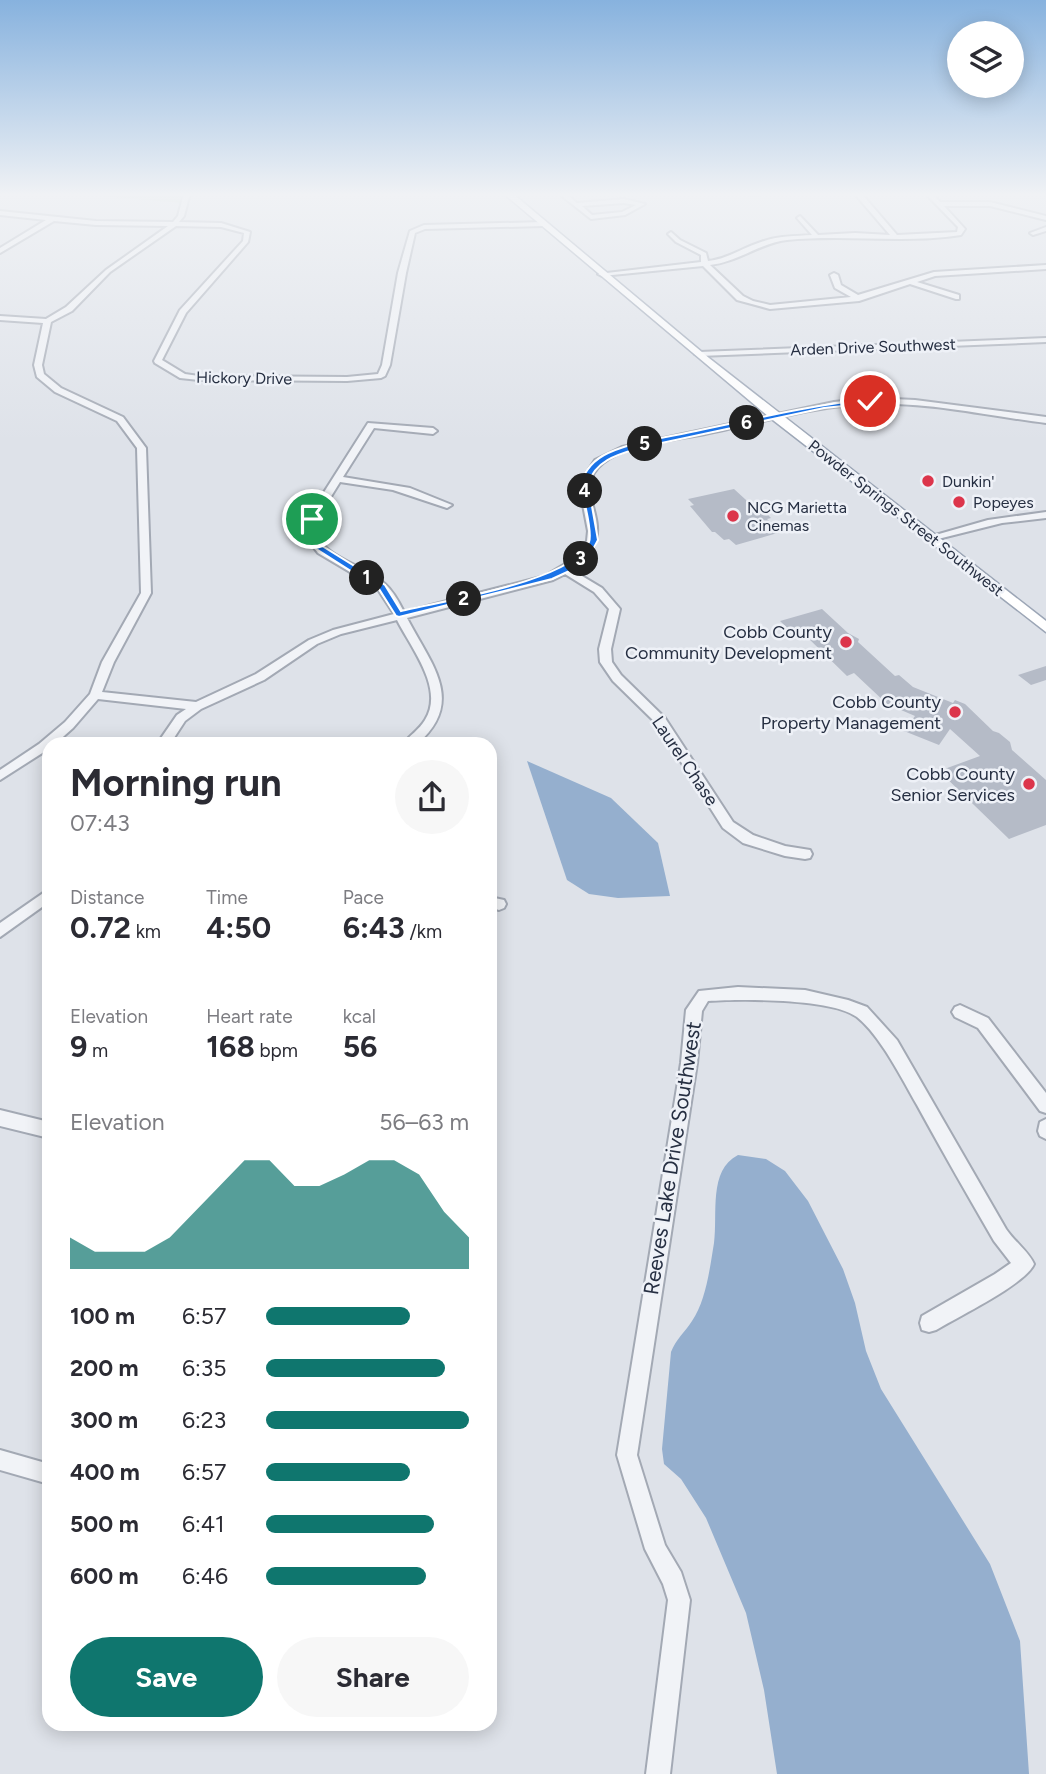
<!DOCTYPE html>
<html lang="en">
<head>
<meta charset="utf-8">
<style>
	:root { --surface:#fff; --page:#f7f7f7; --text:#2b2b33; --muted:#7c7c81; --accent:#0f766e }
	body { margin:0; font-family:Figtree,sans-serif; background:var(--page); color:var(--text); height:100vh; display:flex; flex-direction:column; font-size:26px; white-space:nowrap }
	* { box-sizing:border-box; margin:0 }
	p { font-size:23px; color:var(--muted) }
	.icon { flex:none; width:38px; height:38px; fill:none; stroke:currentColor; stroke-width:2; stroke-linecap:round; stroke-linejoin:round }
	.map { position:relative; flex:1; overflow:hidden }
	.drawer { position:absolute; left:42px; top:737px; width:455px; height:994px; display:flex; flex-direction:column; background:var(--surface); border-radius:21px; box-shadow:0 4px 18px #0003 }
	.drawer>* { flex:none }
	.controls { position:absolute; left:947px; top:21px; display:grid; gap:14px }
	.controls a { display:grid; place-items:center; width:77px; height:77px; border-radius:50%; background:var(--surface); box-shadow:0 4px 18px #0003; font-size:35px }
	.pin { position:absolute; display:grid; place-items:center; width:60px; height:60px; color:#fff; margin:-30px; border:4px solid #fff; border-radius:50%; box-shadow:0 2px 7px #0007 }
	.km { position:absolute; width:35px; height:35px; margin:-18px; border-radius:50%; background:#222; color:#fff; font-size:19px; line-height:35px; text-align:center }
	.round { display:grid; place-items:center; flex:none; width:74px; height:74px; border-radius:37px; background:var(--page) }
	.head { display:flex; align-items:center; justify-content:space-between; height:119px; padding:0 28px }
	h1 { font-size:38px; font-weight:700; line-height:52px }
	.stats { display:grid; grid-template-columns:repeat(3,1fr); gap:10px; height:119px; padding:7px 28px }
	.stats div { display:grid; align-content:center }
	.stats b { font-size:30px; font-weight:700 }
	.stats small { font-size:19px; font-weight:400 }
	.stats p { font-size:19px }
	.chart { height:196px; padding:14px 28px }
	.chart p { display:flex; justify-content:space-between }
	.chart svg { width:100%; height:126px; margin-top:7px; fill:var(--accent); opacity:.7 }
	.action { display:flex; gap:14px; margin-top:auto; padding:14px 28px }
	.action a { flex:1; height:80px; border-radius:42px; background:var(--accent); color:#fff; font-size:28px; font-weight:700; line-height:80px; text-align:center }
	.action a+a { background:var(--page); color:var(--text) }
	ul { padding:0 28px; list-style:none; font-size:23px }
	li { display:grid; grid-template-columns:112px 84px 1fr; align-items:center; height:52px }
	li i { height:18px; border-radius:9px; background:var(--accent) }
	.map>svg:first-child { display:block }
</style>
</head>
<body>
<div class="map">
<svg width="1046" height="1774" viewBox="0 0 1046 1774">
	<rect width="100%" height="100%" fill="#dee2e9"/>
	<path fill="#c3d4be" d="M67 193H182L181 203Z"/>
	<g fill="#95afce">
		<path d="M527 761 611 798 658 843 670 896 618 898 589 894 567 880Z"/>
		<path d="M738 1155 766 1159 785 1171 808 1201 843 1269 855 1303 866 1351 881 1389 990 1564 1020 1641 1029 1774H777L764 1690 746 1613 706 1518 681 1479 664 1464 662 1449 671 1352C676 1339 685 1332 692 1321 706 1301 710 1267 714 1243 718 1214 708 1170 738 1155Z"/>
	</g>
	<g fill="#b5bbc7">
		<path d="M734 489 757 510 762 509 771 518 767 519 781 532 736 545 729 539 724 540 715 532H712L690 506 694 505 688 499Z"/>
		<path d="M822 609 848 633 859 639 858 642 895 676 899 675 913 687 953 703 955 700 965 704 993 731 999 733 1010 742 1012 750 1046 780V825L1009 839 939 771 980 756 950 729 939 745 904 731 915 716 887 704 854 673 847 676 807 637 799 639 780 621Z"/>
		<path d="M1046 666V680L1031 685 1018 675Z"/>
	</g>
	<g fill="none" stroke-linecap="round" stroke-linejoin="round">
		<g stroke="#a3a9b4" stroke-width="4">
			<g id="minor">
				<path d="M184 193H190L184 216 179 222 221 223 250 232 248 242 186 313 162 360 185 374 199 376 347 377 378 374 382 365 398 273 410 231 424 225 543 222 546 224 543 226 425 229 415 233 406 273 390 365 385 376 381 378 347 381 199 380 180 378 155 363 154 361 180 310 243 241 244 233 221 227 176 226 110 272 72 311 51 322 42 365 44 374 61 388 123 417 146 448 151 593 114 662 102 692 196 702 256 674 309 640 333 630 394 614 377 588 318 553 303 533 307 519 368 423 433 428 437 431 433 434 374 428 343 477 410 488 452 505 447 508 393 490 340 482 317 519 313 533C330 560 362 564 385 584 393 591 399 602 404 612L545 576 577 557 587 541 588 531 579 484 595 460 622 447 834 402 872 398 915 400 1046 417V423C988 416 930 402 872 404 815 405 760 423 705 434 675 440 627 444 603 463 564 494 630 529 572 570L602 588 620 609 611 649 612 662 621 675 665 718 733 822 753 835 785 846 810 850 812 854 810 858 805 859 785 856 743 843 723 828 657 724 613 681 600 662 599 649 609 609 594 592 565 574 553 580 407 618C430 663 467 701 417 744H403C410 735 419 730 425 720 445 689 411 648 397 620L341 634 317 644 264 680 201 709 185 721 170 744H157L177 715 186 709 98 699 73 728 55 744H49L47 750 0 780V770L39 744 65 722 90 694 102 662 141 593 137 448 117 421 55 392 37 377 34 365 43 323 0 320V316L46 319 66 307 106 270 168 226 96 225 54 221 0 253V248L46 220 0 215V211L96 221 173 222 178 216Z"/>
				<path d="M558 193H565L577 203 624 199 645 204 625 215 591 219ZM624 203 636 205 622 212 592 215 582 206Z"/>
				<path d="M734 193H761L758 195Z"/>
				<path d="M854 193H861L897 235 957 232 958 227 925 193H932L940 202H990L1046 216V220L990 206H944L965 229 961 235C903 244 845 234 787 240 760 243 738 262 710 265L743 296 753 301 770 305 851 297 835 288 830 275 834 273 838 275 841 285 858 295 934 272 1046 265V269L935 276 917 282 959 295V299H956L910 284 859 301 770 309 737 300 703 266 602 276 598 274 701 262V255L676 242 668 234 671 232 680 240 706 253 708 261C728 259 742 248 761 242 777 236 795 236 812 235L797 218 800 216 818 235 855 233 890 235Z"/>
				<path d="M1046 227V231L1033 235 1030 233Z"/>
				<path d="M1046 338V342L699 356 695 354 699 352Z"/>
				<path d="M1046 512V518L1002 523 930 541 925 538 988 520Z"/>
				<path d="M49 889V902L0 937V923Z"/>
				<path d="M490 897 504 900 506 904 504 908 499 910 490 907Z"/>
				<path d="M738 987 805 990 848 1000 867 1007 897 1040 1006 1229C1014 1241 1029 1252 1034 1264 1026 1284 957 1317 936 1330L929 1332 922 1330 920 1323 922 1316 995 1274 1011 1263 994 1241C968 1196 942 1151 917 1105 902 1079 880 1035 857 1017 831 998 741 999 708 1001L702 1011 697 1063 637 1455 665 1545 681 1572 690 1600 670 1774H646L668 1600 663 1584 645 1549 617 1455 681 1063 686 1010 699 991Z"/>
				<path d="M960 1005 988 1018 1046 1093V1113L1040 1111 978 1028 955 1017 952 1012 955 1007Z"/>
				<path d="M0 1110 49 1122V1138L0 1126Z"/>
				<path d="M1046 1119V1139L1040 1136 1038 1131 1040 1122Z"/>
				<path d="M0 1450 49 1464V1484L0 1470Z"/>
			</g>
		</g>
		<g stroke="#9ca6b6" stroke-width="3">
			<path id="major" d="M503 193H512L709 358 1046 621V632L769 417Z"/>
		</g>
		<use href="#minor" fill="#f1f3f7" fill-rule="evenodd"/>
		<use href="#major" fill="#fff" fill-rule="evenodd"/>
	</g>
	<linearGradient id="sky" x2="0" y2="1"><stop stop-color="#87b2de"/><stop offset="0.44" stop-color="#f0f2f5"/><stop offset="1" stop-color="#f0f2f5" stop-opacity="0"/></linearGradient>
	<rect width="1046" height="442" fill="url(#sky)"/>
	<path fill="#1a73e8" stroke="#fff" stroke-width="2" d="M870 399 873 403 824 408 643 447C620 454 596 459 588 484L598 540 590 555 576 568 552 579 399 617 396 616 379 589 310 545 304 533 309 517H314L312 533 316 542 385 585 401 611C441 601 575 581 589 542 593 531 583 497 580 484 585 470 595 459 608 453 635 441 668 437 696 431 754 419 811 405 870 399Z"/>
	<g fill="#dc354b" stroke="#eef1f7" stroke-width="2.5">
		<circle cx="928" cy="481" r="7"/>
		<circle cx="959" cy="502" r="7"/>
		<circle cx="733" cy="516" r="7"/>
		<circle cx="846" cy="642" r="7"/>
		<circle cx="955" cy="712" r="7"/>
		<circle cx="1029" cy="784" r="7"/>
	</g>
	<g text-anchor="middle" dominant-baseline="central" stroke-width="5" stroke-linejoin="round" paint-order="stroke">
		<g font-size="16" fill="#262f42" stroke="#eef1f7">
			<text transform="translate(873 347) rotate(-2)">Arden Drive Southwest</text>
			<text transform="translate(244 378) rotate(1)">Hickory Drive</text>
			<text transform="translate(906 518) rotate(38)">Powder Springs Street Southwest</text>
		</g>
		<g font-size="16" fill="#262f42" stroke="#eef1f7" text-anchor="start">
			<text x="942" y="481">Dunkin'</text>
			<text x="973" y="502">Popeyes</text>
			<text x="747" y="507">NCG Marietta<tspan x="747" dy="18">Cinemas</tspan></text>
		</g>
		<g font-size="18" fill="#262f42" stroke="#eef1f7" text-anchor="end">
			<text x="832" y="632">Cobb County<tspan x="832" dy="21">Community Development</tspan></text>
			<text x="941" y="702">Cobb County<tspan x="941" dy="21">Property Management</tspan></text>
			<text x="1015" y="774">Cobb County<tspan x="1015" dy="21">Senior Services</tspan></text>
		</g>
		<g font-size="18" fill="#262f42" stroke="#eef1f7">
			<text transform="translate(685 761) rotate(56)">Laurel Chase</text>
		</g>
		<g font-size="21" fill="#262f42" stroke="#eef1f7">
			<text transform="translate(672 1158) rotate(-81)">Reeves Lake Drive Southwest</text>
		</g>
	</g>
</svg>
<div class="controls">
<a><svg class="icon" aria-label="layers" viewBox="0 0 24 24"><path d="M12 4l9 5-9 5-9-5zM3 14l9 5 9-5"/></svg></a>
</div>
<div class="pin" style="left:312px;top:519px;background:#1e9e55"><svg class="icon" aria-label="arrive" viewBox="0 0 24 24"><path d="M6 21V4h12l-3 4 3 4H6"/></svg></div>
<div class="pin" style="left:870px;top:401px;background:#d93025"><svg class="icon" aria-label="check" viewBox="0 0 24 24"><path d="M5 12l5 5 9-10"/></svg></div>
<b class="km" style="left:367px;top:578px">1</b>
<b class="km" style="left:464px;top:599px">2</b>
<b class="km" style="left:581px;top:559px">3</b>
<b class="km" style="left:585px;top:491px">4</b>
<b class="km" style="left:645px;top:444px">5</b>
<b class="km" style="left:747px;top:423px">6</b>
<section class="drawer">
<div class="head"><div><h1>Morning run</h1><p>07:43</p></div><a class="round"><svg class="icon" aria-label="share" viewBox="0 0 24 24"><path d="M12 15V3M7 8l5-5 5 5M5 13v7h14v-7"/></svg></a></div>
<div class="stats">
<div><p>Distance</p><b>0.72<small> km</small></b></div>
<div><p>Time</p><b>4:50</b></div>
<div><p>Pace</p><b>6:43<small> /km</small></b></div>
</div>
<div class="stats">
<div><p>Elevation</p><b>9<small> m</small></b></div>
<div><p>Heart rate</p><b>168<small> bpm</small></b></div>
<div><p>kcal</p><b>56</b></div>
</div>
<div class="chart"><p><span>Elevation</span>56–63 m</p>
<svg viewBox="0 0 160 44" preserveAspectRatio="none"><path d="M0 44V33L10 38L20 38L30 38L40 33L50 24L60 15L70 6L80 6L90 15L100 15L110 11L120 6L130 6L140 11L150 24L160 33V44z"/></svg>
</div>
<ul>
<li><b>100 m</b>6:57<i style="width:71%"></i></li>
<li><b>200 m</b>6:35<i style="width:88%"></i></li>
<li><b>300 m</b>6:23<i style="width:100%"></i></li>
<li><b>400 m</b>6:57<i style="width:71%"></i></li>
<li><b>500 m</b>6:41<i style="width:83%"></i></li>
<li><b>600 m</b>6:46<i style="width:79%"></i></li>
</ul>
<div class="action"><a>Save</a><a>Share</a></div>
</section>
</div>
</body>
</html>
